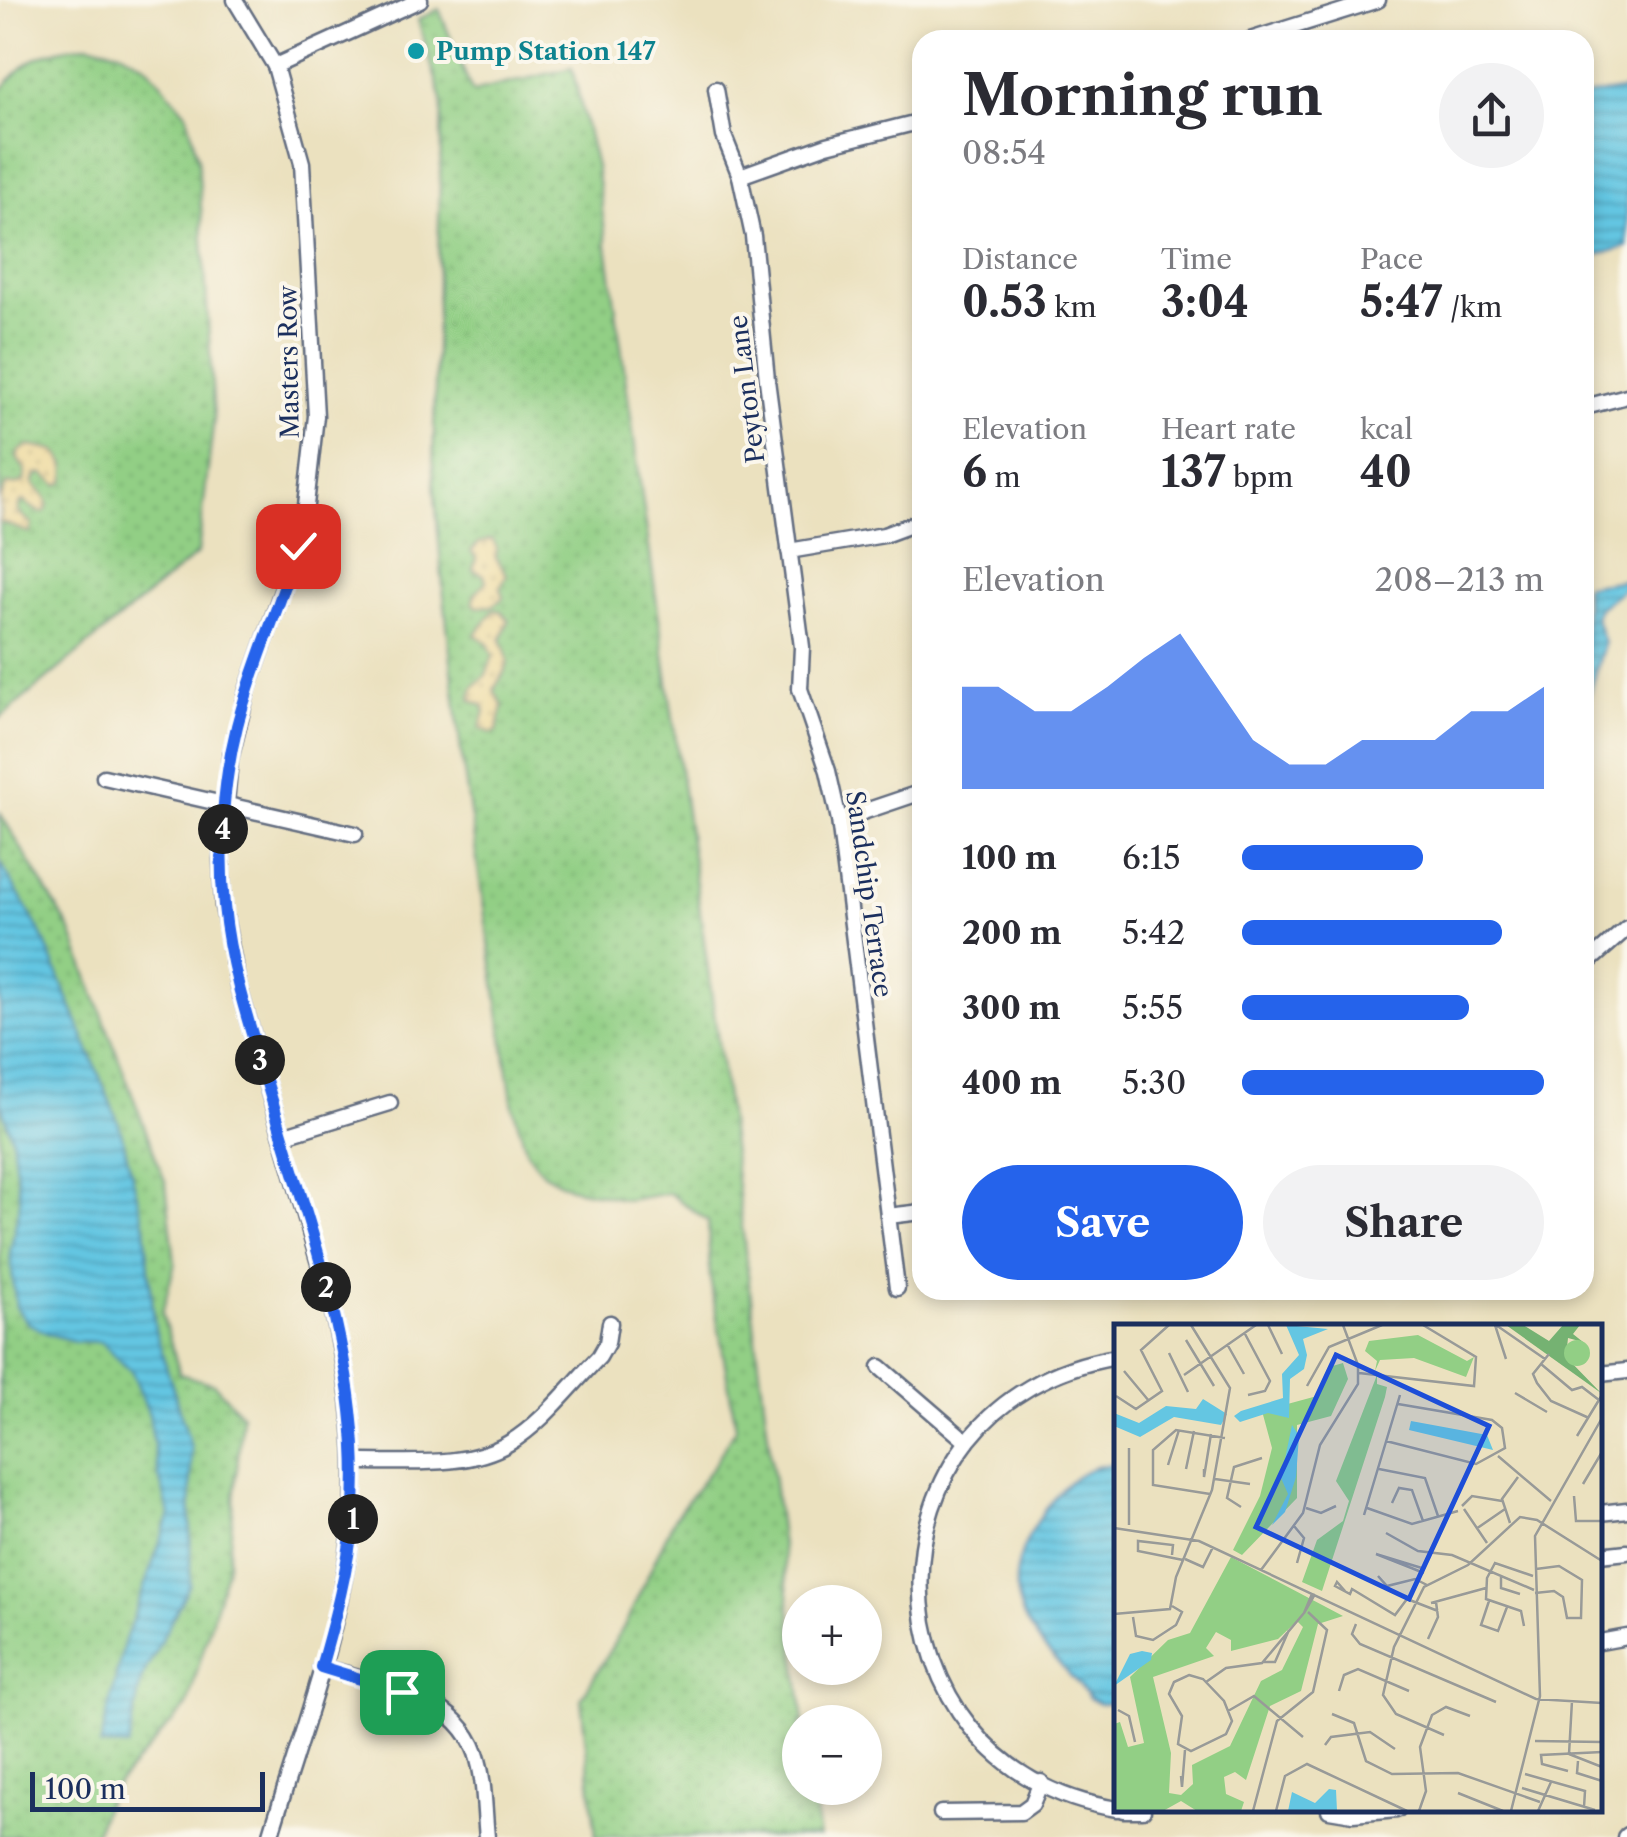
<!DOCTYPE html>
<html lang="en">
<head>
<meta charset="utf-8">
<style>
	:root { --surface:#fff; --page:#f2f2f3; --text:#2b2b33; --muted:#7c7c81; --accent:#2563eb }
	body { margin:0; font-family:"Libre Caslon Text",serif; background:var(--page); color:var(--text); height:100vh; display:flex; flex-direction:column; font-size:38px; white-space:nowrap }
	* { box-sizing:border-box; margin:0 }
	p { font-size:32px; color:var(--muted) }
	.icon { flex:none; width:55px; height:55px; fill:none; stroke:currentColor; stroke-width:2; stroke-linecap:round; stroke-linejoin:round }
	.map { position:relative; flex:1; overflow:hidden }
	.side { position:absolute; left:912px; top:30px; width:682px; height:1270px; display:flex; flex-direction:column; background:var(--surface); border-radius:30px; box-shadow:0 5px 15px #0003 }
	.side>* { flex:none }
	.fabs { position:absolute; left:782px; top:1585px; display:grid; gap:20px }
	.fabs a { display:grid; place-items:center; width:100px; height:100px; border-radius:50%; background:var(--surface); box-shadow:0 5px 15px #0003; font-size:50px }
	.scale { position:absolute; left:30px; bottom:25px; width:235px; box-sizing:border-box; padding-left:10px; border:5px solid #1b2f5e; border-top:0; font-size:28px; line-height:35px; white-space:nowrap; color:#1b2f5e; -webkit-text-stroke:8px #fbf7ec; paint-order:stroke }
	.pin { position:absolute; display:grid; place-items:center; width:85px; height:85px; color:#fff; margin:-42px; border-radius:20px; box-shadow:0 5px 15px #0006 }
	.km { position:absolute; width:50px; height:50px; margin:-25px; border-radius:50%; background:#222; color:#fff; font-size:28px; line-height:50px; text-align:center }
	.round { display:grid; place-items:center; flex:none; width:105px; height:105px; border-radius:52px; background:var(--page) }
	.head { display:flex; align-items:center; justify-content:space-between; height:170px; padding:0 50px }
	h1 { font-size:55px; font-weight:700; line-height:75px }
	.figures { display:grid; grid-template-columns:repeat(3,1fr); gap:15px; height:170px; padding:10px 50px }
	.figures div { display:grid; align-content:center }
	.figures b { font-size:42px; font-weight:700 }
	.figures small { font-size:28px; font-weight:400 }
	.figures p { font-size:28px }
	.chart { height:280px; padding:20px 50px }
	.chart p { display:flex; justify-content:space-between }
	.chart svg { width:100%; height:180px; margin-top:10px; fill:var(--accent); opacity:.7 }
	.action { display:flex; gap:20px; margin-top:auto; padding:20px 50px }
	.action a { flex:1; height:115px; border-radius:60px; background:var(--accent); color:#fff; font-size:40px; font-weight:700; line-height:115px; text-align:center }
	.action a+a { background:var(--page); color:var(--text) }
	ul { padding:0 50px; list-style:none; font-size:32px }
	li { display:grid; grid-template-columns:160px 120px 1fr; align-items:center; height:75px }
	li i { height:25px; border-radius:12px; background:var(--accent) }
	.map>svg:first-child { display:block }
</style>
</head>
<body>
<div class="map">
<svg width="1627" height="1837" viewBox="0 0 1627 1837">
	<defs>
		<pattern id="grass-dots" width="8" height="8" patternUnits="userSpaceOnUse" patternTransform="scale(2.5)"><rect width="8" height="8" fill="#92cf85"/><path d="M2 2h.1M6 6h.1" fill="none" stroke="#7db275" stroke-width="1.8" stroke-linecap="round"/></pattern>
		<pattern id="sand-dots" width="8" height="8" patternUnits="userSpaceOnUse" patternTransform="scale(2.5)"><rect width="8" height="8" fill="#eeda9e"/><path d="M2 2h.1M6 6h.1" fill="none" stroke="#ccbb8a" stroke-width="1.8" stroke-linecap="round"/></pattern>
		<pattern id="water-rules" width="6" height="5" patternUnits="userSpaceOnUse" patternTransform="scale(2.5)"><rect width="6" height="5" fill="#64c6e2"/><path d="M0 2.5h6" fill="none" stroke="#52a1ba"/></pattern>
	</defs>
	<rect width="100%" height="100%" fill="#fbf7ec"/>
	<filter id="ink" filterUnits="userSpaceOnUse"><feTurbulence type="fractalNoise" baseFrequency=".01" numOctaves="2"/><feDisplacementMap in="SourceGraphic" scale="20" xChannelSelector="R" yChannelSelector="G"/><feConvolveMatrix kernelMatrix="1 2 1 2 8 2 1 2 1" color-interpolation-filters="sRGB"/></filter>
	<filter id="wash" filterUnits="userSpaceOnUse"><feTurbulence type="fractalNoise" baseFrequency=".0048" numOctaves="4" result="noise"/><feDisplacementMap in="SourceGraphic" scale="40" xChannelSelector="R" yChannelSelector="G"/><feGaussianBlur stdDeviation="2.25" result="paint"/><feColorMatrix in="noise" values="0 0 0 0 0 0 0 0 0 0 0 0 0 0 0 0 0 1.4 0 .05"/><feComposite in="paint" operator="in"/></filter>
	<g filter="url(#wash)">
		<rect width="100%" height="100%" fill="#ebe1bf"/>
		<g fill="url(#grass-dots)" stroke="#567f72" stroke-width="2.5">
			<path d="M439 9 472 92 572 68 596 167 727 1106 804 1722H800V1788H812L819 1837H596L581 1699 626 1623 674 1519 715 1463 736 1427 710 1278 708 1221 669 1193 628 1200 570 1188 543 1173 527 1152 513 1107 460 744 442 578 433 471 442 100 418 20Z"/>
			<path d="M88 44 120 51 147 66 187 114 198 160 214 418 198 553 0 718V92C28 55 45 52 88 44Z"/>
			<path d="M0 813 70 929 166 1184 175 1263 162 1313 180 1374 214 1384 242 1415 228 1564 187 1706 109 1793 94 1837H0Z"/>
		</g>
		<g fill="url(#sand-dots)" stroke="#84847e" stroke-width="2.5">
			<path d="M28 446 55 450C64 460 68 468 64 482L58 485 42 473 36 476 33 483C40 494 53 498 45 512L40 513 23 501 19 505 18 512 32 524 30 533 0 522V500L6 485 19 484 25 480V470L17 458 19 451Z"/>
			<path d="M492 539 497 548 496 558 507 575 500 587 503 598 492 606 477 607 473 603 474 595 486 581 484 575 473 570 476 558 471 551 479 543Z"/>
			<path d="M494 610 501 611 509 620 501 640C514 670 507 664 494 690L503 706 497 731 491 733 480 728 485 711 482 705 471 700C471 684 476 686 485 676 488 672 491 661 493 655L487 642 475 635Z"/>
		</g>
		<g fill="url(#water-rules)" stroke="#407aa0" stroke-width="2.5">
			<path d="M1627 89V247L1585 258V96Z"/>
			<path d="M1625 580 1626 587 1599 608 1595 616 1604 643 1585 711V586Z"/>
			<path d="M0 862 42 935 119 1124 145 1227 155 1330 191 1447 190 1584 141 1680 128 1747 100 1746 124 1643 170 1515 159 1477 149 1414 132 1372 101 1342 74 1341 49 1334 28 1323 16 1307 10 1253 20 1201 12 1138 0 1102Z"/>
			<path d="M1117 1464V1703L1100 1704 1089 1698C1076 1679 1058 1664 1043 1646 1001 1597 1012 1555 1048 1506 1067 1481 1083 1465 1117 1464Z"/>
		</g>
	</g>
	<g filter="url(#ink)">
		<g fill="none" stroke-linecap="round" stroke-linejoin="round">
			<g stroke="#646d80" stroke-width="19">
				<g id="street">
					<path d="M235 0 275 66 302 163 316 416 306 505 298 546 247 691 230 759 221 859 223 906 238 985 332 1308C348 1378 359 1448 352 1520 342 1628 301 1733 270 1837"/>
					<path d="M1250 40 1378 0"/>
					<path d="M275 66 420 0"/>
					<path d="M716 89 724 136 740 176 753 236 767 380 802 647 800 689 828 771 839 820 897 1288"/>
					<path d="M740 176 827 145 922 121"/>
					<path d="M1585 407 1627 396"/>
					<path d="M789 551 884 535 922 521"/>
					<path d="M104 777 355 834"/>
					<path d="M839 820 922 792"/>
					<path d="M1585 965 1627 928"/>
					<path d="M282 1136 390 1103"/>
					<path d="M888 1216 922 1212"/>
					<path d="M1117 1357C851 1400 859 1769 1117 1809"/>
					<path d="M880 1367 967 1442"/>
					<path d="M1600 1374 1627 1371"/>
					<path d="M355 1462C403 1461 466 1469 509 1443 543 1423 571 1385 599 1357L607 1343 610 1323"/>
					<path d="M1600 1513 1627 1510"/>
					<path d="M1600 1555 1627 1552"/>
					<path d="M1600 1642 1627 1637"/>
					<path d="M321 1667C375 1683 454 1692 476 1753 485 1779 484 1810 487 1837"/>
					<path d="M1123 1810H1143"/>
					<path d="M1329 1810 1353 1814 1397 1810"/>
					<path d="M941 1813 1021 1812 1032 1804 1041 1782"/>
					<path d="M1625 1837 1627 1835"/>
				</g>
			</g>
			<use href="#street" stroke="#fff" stroke-width="14"/>
		</g>
	</g>
	<g fill="none" stroke-linecap="round" stroke-linejoin="round" filter="url(#ink)">
		<g stroke="#fff" stroke-width="20">
			<path id="route" d="M298 546C280 607 253 664 237 726 223 782 218 848 224 906 230 969 251 1030 269 1090 309 1229 366 1372 353 1519 348 1569 335 1618 321 1667L402 1692"/>
		</g>
		<use href="#route" stroke="#2563eb" stroke-width="12"/>
	</g>
	<circle fill="#0f9aa8" stroke="#fbf7ec" stroke-width="4" cx="416" cy="51" r="10"/>
	<g text-anchor="middle" dominant-baseline="central" stroke-width="8" stroke-linejoin="round" paint-order="stroke">
		<g font-size="25" font-weight="bold" fill="#0d838f" stroke="#fbf7ec" text-anchor="start">
			<text x="436" y="51">Pump Station 147</text>
		</g>
		<g font-size="25" fill="#1b2f5e" stroke="#fbf7ec">
			<text transform="translate(289 362) rotate(-91)">Masters Row</text>
			<text transform="translate(747 389) rotate(-97)">Peyton Lane</text>
			<text transform="translate(869 894) rotate(82)">Sandchip Terrace</text>
		</g>
	</g>
	<g transform="translate(1114 1324)">
		<rect width="488" height="488" fill="#ebe1bf"/>
		<path d="M304 11 353 37 360 33 352 53 300 34 266 36 261 47 263 37 251 27 255 17ZM229 39 234 55 217 92 183 101V174L128 231 119 226 146 172 158 124 148 87 203 72 215 43ZM263 51V60L273 63 271 73 208 267 188 258 203 216 229 197 235 177 222 157ZM117 233 229 292 204 300 187 367 156 382 132 456 121 448 110 453 112 470 130 478 127 487H83L67 477 49 487H0V400L6 398 14 423 30 419 16 353 54 316 76 309ZM183 297 189 303 168 346 147 357 116 422 78 441 79 460 67 471 55 469 57 429 39 353 100 332 92 324 102 308 117 316V327L164 315Z" fill="#92cf85" fill-rule="evenodd"/>
		<path d="M392 1H409L435 17 449 1H466L459 10 469 18 454 14 452 33 487 69Z" fill="#75b272"/>
		<path d="M450 29a13 13 0 1 1 26 0a13 13 0 1 1-26 0Z" fill="#92cf85"/>
		<path d="M172 1 214 5 189 15 193 31 190 45 176 55 175 94 154 89 126 98 120 92 127 87 169 74 168 50 185 31ZM89 75 113 90 107 101 60 93 26 113 0 102V89L25 99 52 82 82 85ZM297 97 373 111 379 126 295 106ZM178 101 185 112 182 153 171 188 158 201 174 170 167 154ZM28 327 38 329 37 336 0 362 16 330ZM215 465 222 466 223 487H174L178 468 201 479Z" fill="#64c6e2"/>
		<path fill="none" stroke="#989a98" stroke-width="2.5" d="M154 1 168 30M381 1 392 35M382 1 431 35M130 8 156 57 151 67 134 71M72 16 100 62M113 20 130 50M55 29 74 68M435 30 419 50 423 59 437 77 475 94M427 40 458 66 468 63 485 76M10 47 35 77M245 49 360 62 362 33 309 1M70 51 142 1M193 62 215 23 268 1M401 69 433 88M2 72 22 85 48 67 27 26 55 1M463 112 488 71M272 117 362 140 391 124 388 104 378 96 284 80M384 132 437 177M54 141 65 106M72 145 80 107M90 145V153L97 110M265 145 311 154 324 192M101 155 136 160M469 160 488 128M96 170 39 161V126L62 106 111 114M460 172 462 197H488M278 179 285 164 298 166 309 197M348 182 358 172 388 177M127 183 113 174 120 143 148 134M192 184 207 189 222 182M253 184 298 200 344 187M350 185 373 219M250 191 286 71M396 199 388 175 404 153M15 201V124M180 202 190 214 183 239M0 204 85 217 422 375 488 379M362 205 391 185M272 209 304 227 338 231 420 266M58 231 59 221 24 217V227L69 236M71 235 89 243 99 223M147 246 189 189 206 121 244 60V41L229 1M310 249 262 230 311 245M264 252 273 262 301 255 313 261M387 253V264L406 270M231 267 223 258 221 262 236 270 238 265 281 291 293 275M421 269 440 267 449 273 453 294H467L468 256 445 242 422 245M198 270 190 289 201 270M293 275 324 287M375 277 367 301 384 307 393 283M317 279 372 264M0 290 56 285 62 253 98 166 116 64 77 1M19 293 22 312 39 316 62 301 68 288 58 282M242 300 238 310 246 320 382 378M410 302 407 287 372 275 373 254 381 239 419 252M314 315 324 293 322 278M149 338H161L175 306M75 351 89 355 110 377 118 397 112 410 77 427 64 420 68 392 55 370 60 358ZM92 358 112 344 148 339 190 289M225 367 230 351 244 345 295 367M4 386 15 392 21 418M114 387 140 372 189 413M218 390 240 399 252 437 278 450 344 449 426 478M330 411 282 390 269 371 280 323 310 263 354 241 406 193 423 196 488 237M421 417 488 418M211 421 217 413 256 408 281 425M455 430 458 377M455 430 488 443M464 437 463 449 488 457M454 447 428 440 427 431 488 428M411 450 471 467 470 483M67 452 68 463 71 426M408 464 481 486M344 469 389 487M139 487 163 397 199 368 213 306 194 288M162 487 171 452 193 440 293 487M305 487 312 467 306 423 318 391 332 383 356 392M397 487 426 372 421 212 488 94M424 487 437 458"/>
		<path fill="#1d4ed8" fill-opacity="0.15" stroke="#1d4ed8" stroke-width="5" d="M222 31 375 102 295 275 142 203Z"/>
		<rect width="488" height="488" fill="none" stroke="#1b2f5e" stroke-width="5"/>
	</g>
</svg>
<div class="fabs">
<a>+</a>
<a>−</a>
</div>
<div class="scale">100 m</div>
<div class="pin" style="left:402px;top:1692px;background:#1e9e55"><svg class="icon" aria-label="arrive" viewBox="0 0 24 24"><path d="M6 21V4h12l-3 4 3 4H6"/></svg></div>
<div class="pin" style="left:298px;top:546px;background:#d93025"><svg class="icon" aria-label="check" viewBox="0 0 24 24"><path d="M5 12l5 5 9-10"/></svg></div>
<b class="km" style="left:353px;top:1519px">1</b>
<b class="km" style="left:326px;top:1287px">2</b>
<b class="km" style="left:260px;top:1060px">3</b>
<b class="km" style="left:223px;top:829px">4</b>
<section class="side">
<div class="head"><div><h1>Morning run</h1><p>08:54</p></div><a class="round"><svg class="icon" aria-label="share" viewBox="0 0 24 24"><path d="M12 15V3M7 8l5-5 5 5M5 13v7h14v-7"/></svg></a></div>
<div class="figures">
<div><p>Distance</p><b>0.53<small> km</small></b></div>
<div><p>Time</p><b>3:04</b></div>
<div><p>Pace</p><b>5:47<small> /km</small></b></div>
</div>
<div class="figures">
<div><p>Elevation</p><b>6<small> m</small></b></div>
<div><p>Heart rate</p><b>137<small> bpm</small></b></div>
<div><p>kcal</p><b>40</b></div>
</div>
<div class="chart"><p><span>Elevation</span>208–213 m</p>
<svg viewBox="0 0 160 44" preserveAspectRatio="none"><path d="M0 44V19L10 19L20 25L30 25L40 19L50 12L60 6L70 19L80 32L90 38L100 38L110 32L120 32L130 32L140 25L150 25L160 19V44z"/></svg>
</div>
<ul>
<li><b>100 m</b>6:15<i style="width:60%"></i></li>
<li><b>200 m</b>5:42<i style="width:86%"></i></li>
<li><b>300 m</b>5:55<i style="width:75%"></i></li>
<li><b>400 m</b>5:30<i style="width:100%"></i></li>
</ul>
<div class="action"><a>Save</a><a>Share</a></div>
</section>
</div>
</body>
</html>
